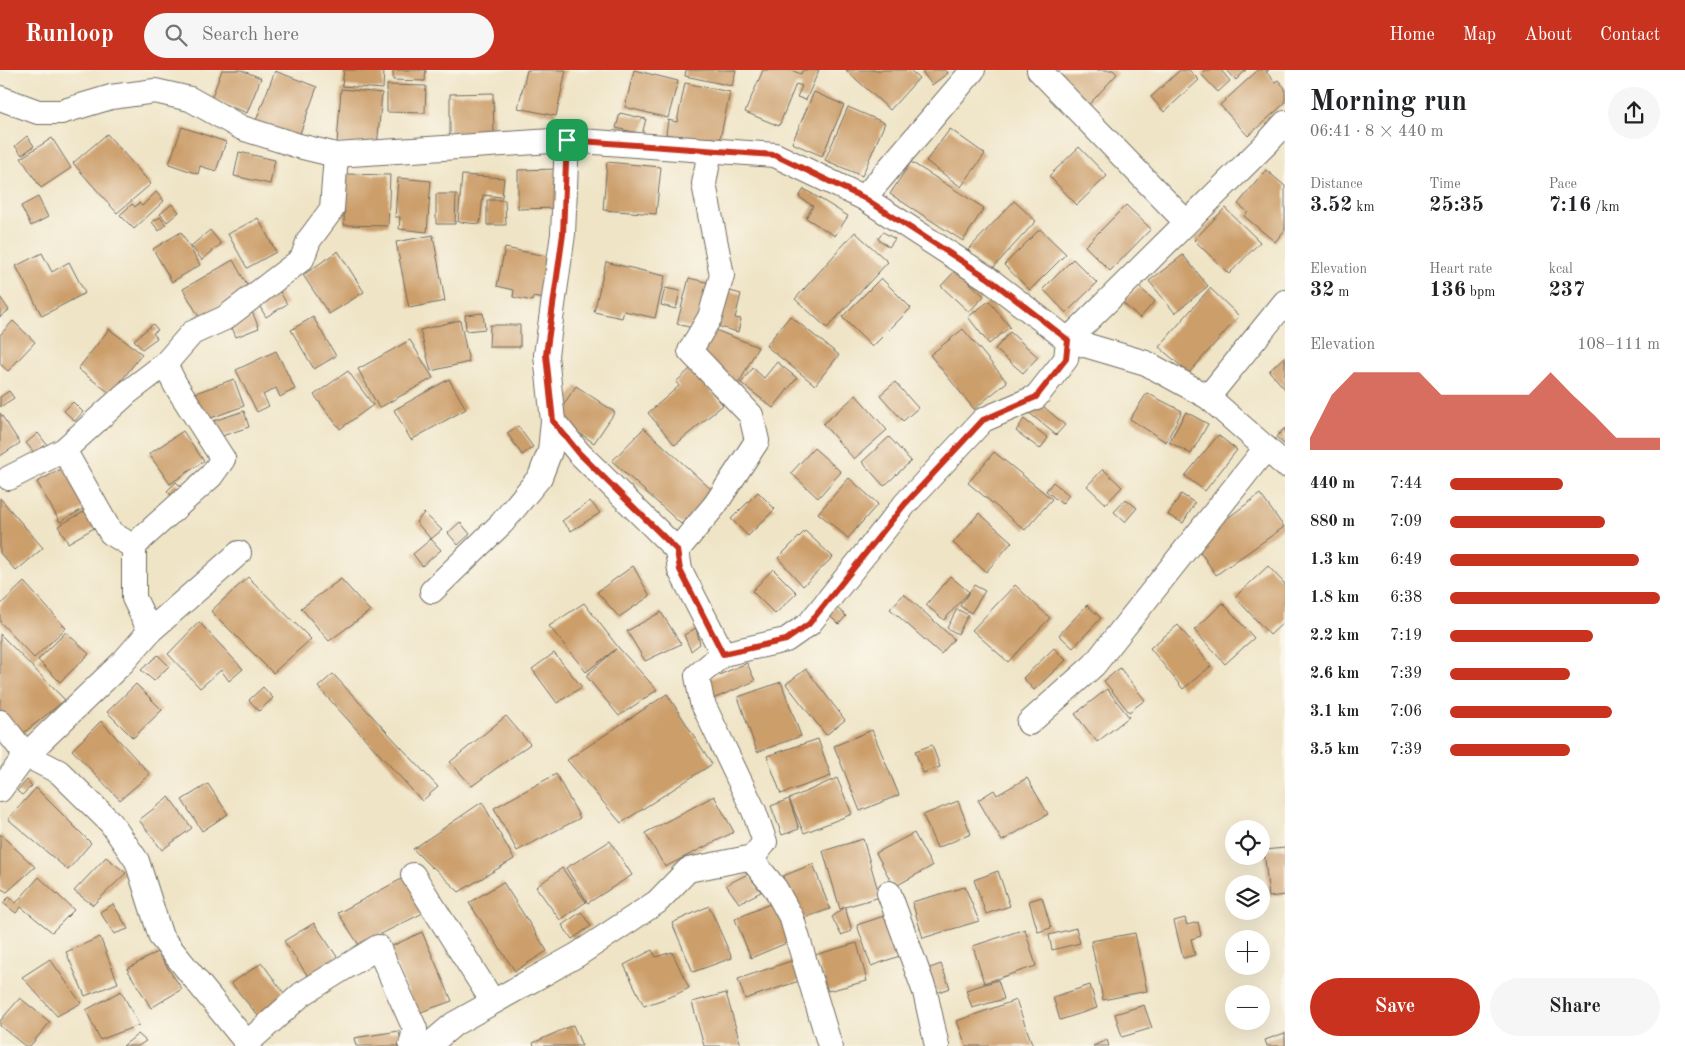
<!DOCTYPE html>
<html lang="en">
<head>
<meta charset="utf-8">
<style>
	:root { --surface:#fff; --page:#f6f6f6; --text:#202124; --muted:#757577; --accent:#c8321e }
	body { margin:0; font-family:"Old Standard TT",serif; background:var(--page); color:var(--text); height:100vh; display:flex; flex-direction:column; font-size:19px; white-space:nowrap }
	* { box-sizing:border-box; margin:0 }
	p { font-size:16px; color:var(--muted) }
	.icon { flex:none; width:28px; height:28px; fill:none; stroke:currentColor; stroke-width:2; stroke-linecap:round; stroke-linejoin:round }
	.map { position:relative; flex:1; overflow:hidden }
	.details { display:flex; flex-direction:column; background:var(--surface); width:400px }
	.details>* { flex:none }
	.tools { position:absolute; left:1225px; top:750px; display:grid; gap:10px }
	.tools a { display:grid; place-items:center; width:45px; height:45px; border-radius:50%; background:var(--surface); box-shadow:0 5px 20px #0002; font-size:25px }
	.pin { position:absolute; display:grid; place-items:center; width:42px; height:42px; color:#fff; margin:-21px; border-radius:10px; box-shadow:0 2px 8px #0006 }
	.round { display:grid; place-items:center; flex:none; width:52px; height:52px; border-radius:26px; background:var(--page) }
	.summary { display:flex; align-items:center; justify-content:space-between; height:85px; padding:0 25px }
	h1 { font-size:28px; font-weight:800; line-height:38px }
	.metrics { display:grid; grid-template-columns:repeat(3,1fr); gap:8px; height:85px; padding:5px 25px }
	.metrics div { display:grid; align-content:center }
	.metrics b { font-size:21px; font-weight:800 }
	.metrics small { font-size:14px; font-weight:400 }
	.metrics p { font-size:14px }
	.chart { height:140px; padding:10px 25px }
	.chart p { display:flex; justify-content:space-between }
	.chart svg { width:100%; height:90px; margin-top:5px; fill:var(--accent); opacity:.7 }
	.primary-button { display:flex; gap:10px; margin-top:auto; padding:10px 25px }
	.primary-button a { flex:1; height:58px; border-radius:30px; background:var(--accent); color:#fff; font-size:20px; font-weight:800; line-height:58px; text-align:center }
	.primary-button a+a { background:var(--page); color:var(--text) }
	ul { padding:0 25px; list-style:none; font-size:16px }
	li { display:grid; grid-template-columns:80px 60px 1fr; align-items:center; height:38px }
	li i { height:12px; border-radius:6px; background:var(--accent) }
	header { display:flex; align-items:center; gap:30px; box-sizing:border-box; height:70px; padding:0 25px; background:var(--accent); color:#fff }
	header strong { font-size:24px }
	nav { display:flex; gap:28px; margin-inline-start:auto; font-size:18px }
	.search { width:350px; height:45px; background:var(--page); display:flex; align-items:center; gap:12px; box-sizing:border-box; padding:0 18px; border-radius:28px; color:var(--muted); font-size:19px }
	main { display:flex; flex:1; min-height:0 }
	.map>svg:first-child { display:block }
</style>
</head>
<body>
<header>
<strong>Runloop</strong>
<div class="search"><svg class="icon" aria-label="search" viewBox="0 0 24 24"><circle cx="10" cy="10" r="6"/><path d="M15 15l6 6"/></svg>Search here</div>
<nav><a>Home</a><a>Map</a><a>About</a><a>Contact</a></nav>
</header>
<main>
<div class="map">
<svg width="1285" height="976" viewBox="0 0 1285 976">
	<rect width="100%" height="100%" fill="#fbf7ec"/>
	<filter id="ink" filterUnits="userSpaceOnUse"><feTurbulence type="fractalNoise" baseFrequency=".02" numOctaves="2"/><feDisplacementMap in="SourceGraphic" scale="10" xChannelSelector="R" yChannelSelector="G"/><feConvolveMatrix kernelMatrix="1 2 1 2 8 2 1 2 1" color-interpolation-filters="sRGB"/></filter>
	<filter id="wash" filterUnits="userSpaceOnUse"><feTurbulence type="fractalNoise" baseFrequency=".0096" numOctaves="4" result="noise"/><feDisplacementMap in="SourceGraphic" scale="20" xChannelSelector="R" yChannelSelector="G"/><feGaussianBlur stdDeviation="1.12" result="paint"/><feColorMatrix in="noise" values="0 0 0 0 0 0 0 0 0 0 0 0 0 0 0 0 0 1.4 0 .05"/><feComposite in="paint" operator="in"/></filter>
	<g filter="url(#wash)">
		<rect width="100%" height="100%" fill="#efe4c6"/>
		<g id="blocks">
			<g fill="#cc9e6a">
				<path d="M222 0H241L261 8 247 43 211 29Z"/>
				<path d="M344 0H384L383 19 342 16Z"/>
				<path d="M393 0H426L425 11 393 10Z"/>
				<path d="M527 0H566L556 46 518 38Z"/>
				<path d="M634 0 678 11 668 48 625 37Z"/>
				<path d="M686 0H736L732 16 685 6Z"/>
				<path d="M763 0H791L801 4 803 0H819L806 30 797 27 802 16 796 14 779 56 745 42Z"/>
				<path d="M846 0H910L919 8 890 40Z"/>
				<path d="M921 0H946L948 3 932 15Z"/>
				<path d="M1061 0H1113L1117 4 1084 40 1052 9Z"/>
				<path d="M1180 0H1189L1199 10 1164 42 1151 27Z"/>
				<path d="M1205 0H1221L1230 11 1218 22 1201 4Z"/>
				<path d="M1227 0H1246L1236 10Z"/>
				<path d="M1258 0H1269L1266 2 1275 12 1278 10 1285 18V33L1248 66 1220 35Z"/>
				<path d="M275 1 317 17 298 69 255 53Z"/>
				<path d="M685 13 730 22 719 74 666 64 668 50 677 52Z"/>
				<path d="M387 15 426 16 425 43 387 42Z"/>
				<path d="M341 19 382 23 377 77 337 73Z"/>
				<path d="M814 22 844 35 822 86 792 73Z"/>
				<path d="M493 23 494 66 450 67V24Z"/>
				<path d="M848 37 885 53 862 106 825 90Z"/>
				<path d="M620 43 646 49 642 64 616 58Z"/>
				<path d="M182 57 226 72 216 101 200 96 198 104 169 94Z"/>
				<path d="M950 59 985 84 961 117 926 91Z"/>
				<path d="M107 64 151 114 117 143 73 93Z"/>
				<path d="M27 66 34 76 22 85 15 76Z"/>
				<path d="M52 68 71 98 41 118 21 88Z"/>
				<path d="M1079 77 1107 106 1077 135 1049 106Z"/>
				<path d="M239 82 275 90 270 114 234 106Z"/>
				<path d="M607 92 661 97 656 144 603 140Z"/>
				<path d="M911 92 984 138 963 171 890 124Z"/>
				<path d="M558 99V138L518 139V100Z"/>
				<path d="M1266 100 1285 116V160L1275 172 1244 146 1248 142 1238 134Z"/>
				<path d="M345 104 390 105 388 156 344 155Z"/>
				<path d="M462 105 504 108 502 127 483 125 480 154 458 152Z"/>
				<path d="M398 108 431 111 427 162 399 159 400 147H395Z"/>
				<path d="M804 119 848 146 835 166 806 148 813 136 799 127Z"/>
				<path d="M156 122 164 131 134 159 120 145 132 134 135 137 139 133 142 136Z"/>
				<path d="M436 124H456L455 154H436Z"/>
				<path d="M38 127 48 147 31 156 21 136Z"/>
				<path d="M487 130H505L506 155H487Z"/>
				<path d="M1014 131 1036 151 991 200 968 180Z"/>
				<path d="M172 134 179 142 167 152 160 144Z"/>
				<path d="M1126 135 1151 159 1110 201 1085 176Z"/>
				<path d="M1225 138 1260 172 1229 204 1194 170Z"/>
				<path d="M160 147 166 155 159 161 152 152Z"/>
				<path d="M258 148 276 182 247 198 228 164Z"/>
				<path d="M1040 159 1066 184 1030 220 1004 195Z"/>
				<path d="M210 160 221 174 202 190 191 176Z"/>
				<path d="M181 162 200 195 172 212 153 179Z"/>
				<path d="M855 162 888 192 827 258 795 229Z"/>
				<path d="M883 162 895 169 889 177 878 169Z"/>
				<path d="M433 165 445 231 409 238 396 172Z"/>
				<path d="M505 178 557 188 549 230 533 227 532 231 513 227 514 220 497 216Z"/>
				<path d="M338 181 364 222 329 244 303 205Z"/>
				<path d="M42 183 52 202 69 192 85 223 42 246 16 196Z"/>
				<path d="M1183 185 1208 216 1175 243 1149 211Z"/>
				<path d="M1073 189 1097 213 1066 243 1043 219Z"/>
				<path d="M233 190 252 224 202 252 183 219Z"/>
				<path d="M606 192 665 206 655 248 624 241 622 248 594 242Z"/>
				<path d="M956 200 984 226 969 242 941 216Z"/>
				<path d="M689 208 710 213 697 259 677 254Z"/>
				<path d="M881 208 911 238 872 277 842 247Z"/>
				<path d="M1139 217 1155 231 1140 248 1123 233Z"/>
				<path d="M665 218 680 221 676 239 661 235Z"/>
				<path d="M1210 218 1239 246 1189 303 1159 277Z"/>
				<path d="M279 220 287 234 266 247 257 232Z"/>
				<path d="M726 220 741 224 735 248 741 249 738 262 717 256Z"/>
				<path d="M0 227 9 240 0 247Z"/>
				<path d="M989 231 1010 257 989 274 968 247Z"/>
				<path d="M251 239 259 258 236 267 228 248Z"/>
				<path d="M483 243 485 259 466 261 465 245Z"/>
				<path d="M790 246 839 285 815 315 766 276Z"/>
				<path d="M313 247 336 286 314 299 291 260Z"/>
				<path d="M460 250 469 292 431 301 420 260Z"/>
				<path d="M13 251 35 272 8 301 0 294V265Z"/>
				<path d="M153 254 158 260 153 263 157 268 142 279 134 270Z"/>
				<path d="M490 255H520V277H489Z"/>
				<path d="M708 257 758 277 738 315 696 279Z"/>
				<path d="M109 259 142 284 111 324 78 299Z"/>
				<path d="M963 259 1007 312 974 339 930 285Z"/>
				<path d="M1010 262 1038 287 1023 303 995 279Z"/>
				<path d="M410 270 433 308 379 338 358 299Z"/>
				<path d="M276 281 295 319 280 327 276 318 263 325 269 336 257 342 236 300Z"/>
				<path d="M1285 286V319L1269 301Z"/>
				<path d="M777 292 797 308 773 338 741 313 753 298 764 308Z"/>
				<path d="M691 298 723 335 675 375 648 343 679 316 676 312Z"/>
				<path d="M348 301 373 335 340 359 314 325Z"/>
				<path d="M234 309 244 336 200 352 190 325Z"/>
				<path d="M449 309 466 339 411 370 394 340Z"/>
				<path d="M895 312 918 338 903 351 880 325Z"/>
				<path d="M576 316 615 342 594 373 555 347Z"/>
				<path d="M9 321 14 328 0 337V327Z"/>
				<path d="M1147 323 1182 341 1166 372 1130 349Z"/>
				<path d="M856 325 887 360 854 389 823 354Z"/>
				<path d="M1036 330 1065 355 1056 365 1027 341Z"/>
				<path d="M73 332 83 342 75 351 64 341Z"/>
				<path d="M244 341 249 357 210 370 204 354Z"/>
				<path d="M1186 342 1208 354 1191 384 1169 372Z"/>
				<path d="M0 343 20 373 0 386Z"/>
				<path d="M1024 349 1048 368 1040 379 1016 361Z"/>
				<path d="M518 356 533 377 522 385 507 363Z"/>
				<path d="M644 358 713 421 681 454 612 391Z"/>
				<path d="M1285 358V375L1276 367Z"/>
				<path d="M183 361 204 391 170 414 149 384Z"/>
				<path d="M38 363 48 376 37 386 26 373Z"/>
				<path d="M1218 365 1237 380 1205 421 1185 406Z"/>
				<path d="M889 367 911 391 884 416 862 392Z"/>
				<path d="M814 378 841 402 818 428 791 403Z"/>
				<path d="M994 382 1052 429 1025 460 968 413Z"/>
				<path d="M65 397 88 436 60 452 37 412Z"/>
				<path d="M1103 399 1122 417 1106 434 1087 416Z"/>
				<path d="M849 408 878 434 848 468 818 443Z"/>
				<path d="M176 412 187 423 178 432 167 421Z"/>
				<path d="M1053 412 1069 425 1062 434 1046 421Z"/>
				<path d="M758 422 775 439 748 466 731 449Z"/>
				<path d="M1181 424 1195 433 1183 453 1168 445Z"/>
				<path d="M1260 424 1284 457 1216 505 1194 473Z"/>
				<path d="M0 428 43 478 16 501 0 483Z"/>
				<path d="M1126 429 1137 438 1125 452 1114 442Z"/>
				<path d="M590 431 600 443 571 461 562 451Z"/>
				<path d="M91 438 101 454 68 473 58 456Z"/>
				<path d="M424 443 442 460 431 469 416 452Z"/>
				<path d="M979 443 1012 472 986 502 953 473Z"/>
				<path d="M460 452 470 464 458 475 448 463Z"/>
				<path d="M805 461 833 487 803 516 778 488Z"/>
				<path d="M431 469 441 480 422 496 413 484Z"/>
				<path d="M633 496 650 526 619 547 597 522Z"/>
				<path d="M1268 496 1285 514V551L1270 565 1235 527Z"/>
				<path d="M773 499 797 523 775 544 752 521Z"/>
				<path d="M950 506 969 522 944 550 926 535Z"/>
				<path d="M248 507 311 569 273 603 211 541Z"/>
				<path d="M341 509 370 541 329 571 301 538Z"/>
				<path d="M24 512 66 558 34 588 0 552V535Z"/>
				<path d="M974 515 985 521 971 543 960 536Z"/>
				<path d="M1015 515 1050 548 1008 592 972 560Z"/>
				<path d="M904 524 954 569 941 584 890 539Z"/>
				<path d="M584 533 618 577 657 620 619 646 586 606 616 579 586 602 549 556Z"/>
				<path d="M1223 533 1254 568 1225 594 1194 560Z"/>
				<path d="M1087 535 1101 548 1073 578 1059 565Z"/>
				<path d="M835 536 846 546 839 554 828 545Z"/>
				<path d="M957 539 968 545 958 564 947 558Z"/>
				<path d="M661 542 681 574 645 591 627 561Z"/>
				<path d="M199 552 243 599 229 611 221 600 200 618 168 584Z"/>
				<path d="M1178 555 1211 596 1183 619 1150 578Z"/>
				<path d="M696 558 700 574 691 581 684 565Z"/>
				<path d="M66 562 89 584 60 612 38 590Z"/>
				<path d="M0 564 65 630 20 666 0 644Z"/>
				<path d="M1054 578 1066 590 1034 620 1023 608Z"/>
				<path d="M554 583 582 617 557 633 532 599Z"/>
				<path d="M158 585 169 596 154 611 141 600Z"/>
				<path d="M747 593 755 611 713 629 705 611Z"/>
				<path d="M1120 598 1145 630 1129 642 1104 611Z"/>
				<path d="M806 599 845 650 826 665 786 614Z"/>
				<path d="M333 604 438 717 422 731 318 617Z"/>
				<path d="M781 612 801 666 757 682 738 627Z"/>
				<path d="M136 614 162 640 133 668 107 642Z"/>
				<path d="M263 617 273 628 259 641 249 630Z"/>
				<path d="M1107 619 1129 647 1097 672 1075 644Z"/>
				<path d="M667 624 712 694 621 753 567 690Z"/>
				<path d="M506 646 530 674 472 716 450 692Z"/>
				<path d="M101 651 150 704 120 730 72 680Z"/>
				<path d="M872 660 899 725 860 741 834 676Z"/>
				<path d="M818 669 831 706 781 724 767 686Z"/>
				<path d="M932 675 940 697 923 703 915 681Z"/>
				<path d="M556 704 580 748 517 781 494 738Z"/>
				<path d="M837 708 852 744 804 763 789 729Z"/>
				<path d="M1027 708 1048 744 1002 771 978 730 994 720 997 725Z"/>
				<path d="M27 710 32 716 22 725 17 721Z"/>
				<path d="M208 714 228 744 202 761 182 730Z"/>
				<path d="M36 718 91 773 68 800 8 749Z"/>
				<path d="M714 726 734 762 665 797 645 763Z"/>
				<path d="M169 727 192 758 162 780 139 750Z"/>
				<path d="M789 729 799 759 782 765 771 736Z"/>
				<path d="M958 731 971 764 937 778 923 745Z"/>
				<path d="M482 732 514 789 459 822 433 797 432 798 413 779Z"/>
				<path d="M914 763 932 796 894 817 876 783Z"/>
				<path d="M0 764 35 797 7 822 0 818Z"/>
				<path d="M863 769 880 827 845 837 852 861 841 865 832 847 845 837 840 839 823 781Z"/>
				<path d="M610 771 632 805 588 833 566 798Z"/>
				<path d="M1285 778V825L1269 827 1264 780Z"/>
				<path d="M106 787 126 803 93 835 74 821Z"/>
				<path d="M813 794 830 839 798 850 783 806Z"/>
				<path d="M562 798 586 832 560 850 536 817Z"/>
				<path d="M998 801 1010 836 986 844 974 810Z"/>
				<path d="M748 804 761 822 739 833 726 815Z"/>
				<path d="M407 806 425 842 359 875 338 843Z"/>
				<path d="M39 807 74 840 52 862 21 837 16 843 3 833 9 827 16 833Z"/>
				<path d="M503 812 547 881 515 901 469 833Z"/>
				<path d="M965 817 979 851 923 868 912 832Z"/>
				<path d="M1042 827 1051 858 1038 862 1029 831Z"/>
				<path d="M779 830 796 869 751 888 735 849Z"/>
				<path d="M113 834 128 859 114 864 100 842Z"/>
				<path d="M709 836 732 888 693 902 672 853Z"/>
				<path d="M581 842 591 856 572 869 562 855Z"/>
				<path d="M893 843 908 883 871 896 857 855Z"/>
				<path d="M1185 848 1187 855 1198 852 1201 866 1191 869 1195 885 1183 888 1174 851Z"/>
				<path d="M314 853 342 894 312 912 284 871Z"/>
				<path d="M1076 858 1080 873 1052 880 1049 865Z"/>
				<path d="M1025 859 1036 896 984 913 973 876Z"/>
				<path d="M422 862 452 931 418 943 388 878Z"/>
				<path d="M1135 863 1147 921 1103 930 1091 871Z"/>
				<path d="M100 867 118 913 85 926 66 882Z"/>
				<path d="M857 873 867 911 828 921 815 885Z"/>
				<path d="M652 880 656 887 672 882 689 918 675 925 644 936 624 895Z"/>
				<path d="M157 882 182 919 151 938 127 899Z"/>
				<path d="M50 889 81 933 57 946 22 907Z"/>
				<path d="M794 890 802 910 745 929 738 909Z"/>
				<path d="M262 893 286 926 259 947 231 913Z"/>
				<path d="M941 894 950 918 936 923 927 899Z"/>
				<path d="M998 910 1004 929 972 938 966 920Z"/>
				<path d="M1090 915 1097 938 1060 950 1053 927Z"/>
				<path d="M121 921 139 955 100 970 86 940Z"/>
				<path d="M726 923 741 976H704L692 932Z"/>
				<path d="M20 928 50 952 30 976H25L0 956V951Z"/>
				<path d="M1016 930 1033 976H966L957 951Z"/>
				<path d="M1144 935 1152 958 1122 967 1115 944Z"/>
				<path d="M573 955 582 976H534L533 973Z"/>
				<path d="M399 961 402 976H356L354 968Z"/>
				<path d="M1285 963V976H1267L1265 970Z"/>
				<path d="M138 964 146 971 138 976H123Z"/>
				<path d="M1107 970 1109 976H1093Z"/>
			</g>
		</g>
	</g>
	<g filter="url(#ink)">
		<use href="#blocks" fill-opacity="0" stroke="#706c61" stroke-width="1"/>
		<g fill="none" stroke-linecap="round" stroke-linejoin="round">
			<g stroke="#706c61" stroke-width="26">
				<g id="minor">
					<path d="M1039 0 1186 152"/>
					<path d="M0 28 38 42H61L111 27 155 21 190 29 242 58 299 76 336 85 567 70 775 85 864 128 987 208 1068 270 1146 293 1208 327 1285 395"/>
					<path d="M567 70 563 164 546 285 553 351 579 383 677 480"/>
					<path d="M710 80 704 114 722 205 710 247 690 281 751 345 757 371 715 435 677 480 680 500 723 584"/>
					<path d="M864 128 973 0"/>
					<path d="M1208 327 1285 232"/>
					<path d="M64 380 111 463 134 477"/>
					<path d="M9 408 64 380 127 323 165 294 192 263 225 248 302 189 309 170 332 139 336 85"/>
					<path d="M432 521 502 453 540 407 550 381 553 351"/>
					<path d="M150 561 134 528V477L143 467 211 406 223 389 175 314 165 294"/>
					<path d="M0 652 26 685 59 702 111 753 137 791 161 867 247 973 302 924 378 877 415 959 411 976"/>
					<path d="M1029 653 1094 595 1266 378"/>
					<path d="M0 720 26 685 123 592 150 561 239 483"/>
					<path d="M753 787 765 772 754 741 702 632 697 606 723 584 786 570 809 554 905 434 983 350 1036 327 1066 289 1068 270 1268 72 1285 53"/>
					<path d="M413 805 493 932"/>
					<path d="M889 823 925 922 937 976"/>
					<path d="M428 976 454 954 577 885 657 832 688 800 753 787 752 790 775 818 792 849 830 976"/>
				</g>
			</g>
			<use href="#minor" stroke="#fff" stroke-width="24"/>
		</g>
	</g>
	<g fill="none" stroke-linecap="round" stroke-linejoin="round" filter="url(#ink)">
		<g stroke="#fff" stroke-width="10">
			<path id="route" d="M567 70 775 85 864 128 988 208 1068 270 1066 289 1036 327 983 350 905 434 809 554 786 570 723 584 680 500 677 480 579 383 553 351 546 285 563 164Z"/>
		</g>
		<use href="#route" stroke="#c8321e" stroke-width="6"/>
	</g>
</svg>
<div class="tools">
<a><svg class="icon" aria-label="locate" viewBox="0 0 24 24"><circle cx="12" cy="12" r="6"/><path d="M12 2v4M12 18v4M2 12h4M18 12h4"/></svg></a>
<a><svg class="icon" aria-label="layers" viewBox="0 0 24 24"><path d="M12 4l9 5-9 5-9-5zM3 14l9 5 9-5"/></svg></a>
<a>+</a>
<a>−</a>
</div>
<div class="pin" style="left:567px;top:70px;background:#1e9e55"><svg class="icon" aria-label="arrive" viewBox="0 0 24 24"><path d="M6 21V4h12l-3 4 3 4H6"/></svg></div>
</div>
<section class="details">
<div class="summary"><div><h1>Morning run</h1><p>06:41 · 8 × 440 m</p></div><a class="round"><svg class="icon" aria-label="share" viewBox="0 0 24 24"><path d="M12 15V3M7 8l5-5 5 5M5 13v7h14v-7"/></svg></a></div>
<div class="metrics">
<div><p>Distance</p><b>3.52<small> km</small></b></div>
<div><p>Time</p><b>25:35</b></div>
<div><p>Pace</p><b>7:16<small> /km</small></b></div>
</div>
<div class="metrics">
<div><p>Elevation</p><b>32<small> m</small></b></div>
<div><p>Heart rate</p><b>136<small> bpm</small></b></div>
<div><p>kcal</p><b>237</b></div>
</div>
<div class="chart"><p><span>Elevation</span>108–111 m</p>
<svg viewBox="0 0 160 44" preserveAspectRatio="none"><path d="M0 44V38L10 17L20 6L30 6L40 6L50 6L60 17L70 17L80 17L90 17L100 17L110 6L120 17L130 27L140 38L150 38L160 38V44z"/></svg>
</div>
<ul>
<li><b>440 m</b>7:44<i style="width:54%"></i></li>
<li><b>880 m</b>7:09<i style="width:74%"></i></li>
<li><b>1.3 km</b>6:49<i style="width:90%"></i></li>
<li><b>1.8 km</b>6:38<i style="width:100%"></i></li>
<li><b>2.2 km</b>7:19<i style="width:68%"></i></li>
<li><b>2.6 km</b>7:39<i style="width:57%"></i></li>
<li><b>3.1 km</b>7:06<i style="width:77%"></i></li>
<li><b>3.5 km</b>7:39<i style="width:57%"></i></li>
</ul>
<div class="primary-button"><a>Save</a><a>Share</a></div>
</section>
</main>
</body>
</html>
